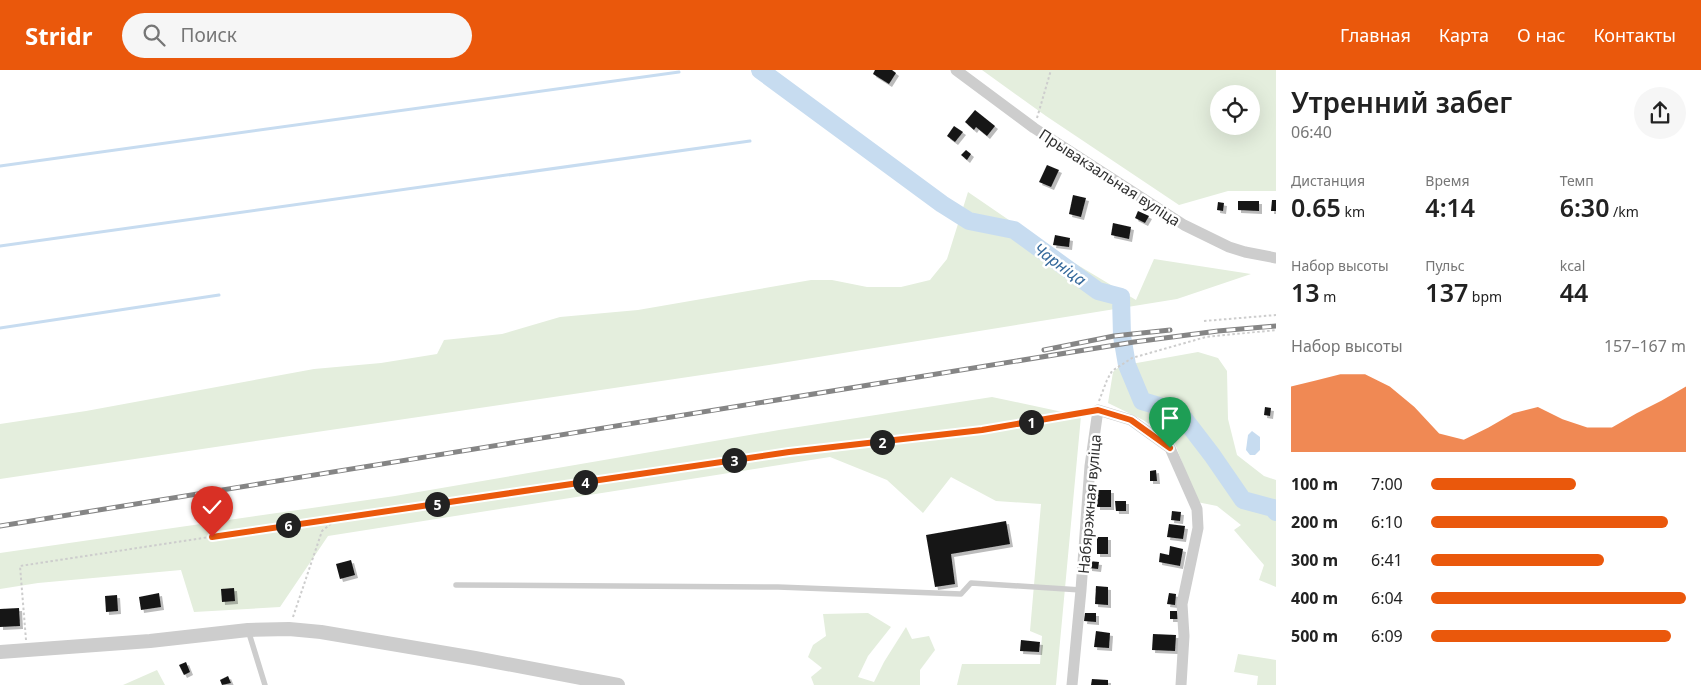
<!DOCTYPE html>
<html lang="ru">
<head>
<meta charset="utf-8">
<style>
	:root { --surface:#fff; --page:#f6f6f6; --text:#222; --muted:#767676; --accent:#ea580c }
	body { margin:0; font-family:"Noto Sans",sans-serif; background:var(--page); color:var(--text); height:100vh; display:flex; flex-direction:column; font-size:19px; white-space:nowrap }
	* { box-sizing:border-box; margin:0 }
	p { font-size:16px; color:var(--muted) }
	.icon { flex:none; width:28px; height:28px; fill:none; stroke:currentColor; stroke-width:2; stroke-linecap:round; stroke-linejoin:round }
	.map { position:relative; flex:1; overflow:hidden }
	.sheet { display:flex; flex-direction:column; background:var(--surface); width:425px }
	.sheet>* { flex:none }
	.tools { position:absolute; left:1210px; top:15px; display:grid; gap:10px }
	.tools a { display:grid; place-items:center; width:50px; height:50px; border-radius:50%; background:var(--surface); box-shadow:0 5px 20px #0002; font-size:25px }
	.pin { position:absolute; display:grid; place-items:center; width:42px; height:42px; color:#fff; margin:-51px -21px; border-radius:50% 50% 50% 0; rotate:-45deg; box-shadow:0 0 5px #0007 }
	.pin .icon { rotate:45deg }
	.km { position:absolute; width:25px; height:25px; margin:-12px; border-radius:50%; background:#222; color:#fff; font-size:14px; line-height:25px; text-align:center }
	.round { display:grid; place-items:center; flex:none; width:52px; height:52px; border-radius:26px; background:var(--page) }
	.head { display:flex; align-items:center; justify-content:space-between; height:85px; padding:0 15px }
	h1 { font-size:28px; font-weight:600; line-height:38px }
	.stats { display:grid; grid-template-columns:repeat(3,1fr); gap:8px; height:85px; padding:5px 15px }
	.stats div { display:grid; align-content:center }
	.stats b { font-size:25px; font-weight:600 }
	.stats small { font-size:14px; font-weight:400 }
	.stats p { font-size:14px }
	.chart { height:140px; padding:10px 15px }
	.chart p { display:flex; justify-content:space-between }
	.chart svg { width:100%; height:90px; margin-top:5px; fill:var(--accent); opacity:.7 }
	ul { padding:0 15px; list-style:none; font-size:16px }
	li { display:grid; grid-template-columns:80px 60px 1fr; align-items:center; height:38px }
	li i { height:12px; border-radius:6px; background:var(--accent) }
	header { display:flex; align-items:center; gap:30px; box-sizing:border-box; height:70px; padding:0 25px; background:var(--accent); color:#fff }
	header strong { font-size:24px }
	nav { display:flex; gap:28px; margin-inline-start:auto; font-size:18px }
	.search { width:350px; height:45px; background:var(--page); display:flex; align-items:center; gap:12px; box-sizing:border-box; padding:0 18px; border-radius:28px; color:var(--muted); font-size:19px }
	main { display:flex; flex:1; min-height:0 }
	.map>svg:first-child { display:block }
</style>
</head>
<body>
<header>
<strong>Stridr</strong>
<div class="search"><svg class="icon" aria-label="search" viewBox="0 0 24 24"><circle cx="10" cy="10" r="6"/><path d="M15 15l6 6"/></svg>Поиск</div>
<nav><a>Главная</a><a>Карта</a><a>О нас</a><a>Контакты</a></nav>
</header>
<main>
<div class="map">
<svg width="1276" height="615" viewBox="0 0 1276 615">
	<defs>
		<filter id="shadow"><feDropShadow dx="3" dy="3" stdDeviation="0" flood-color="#0004"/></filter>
	</defs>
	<rect width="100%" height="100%" fill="#fff"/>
	<g fill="#e4eedd" fill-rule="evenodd">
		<path d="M982 0H1276V121H1228L1179 135 1046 46ZM1219 24H1251V56H1219Z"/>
		<path d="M968 122 1051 179 1136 230 1154 189 1251 204 1177 229 769 295 0 409V354L86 341 314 299 381 293 437 284 444 270 502 264 560 247 638 240 811 210H832L867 217H901L930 210 947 189Z"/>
		<path d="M1198 282 1218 288 1227 301 1228 349 1237 385 1264 406 1276 410V517L1259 510 1264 495 1234 460 1241 455 1217 436 1197 432 1174 371 1143 350 1108 333 1113 302 1120 296Z"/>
		<path d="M992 327 1081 346 1056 615H957L962 594H1040L1042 566 1030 561 1041 434 996 431 951 407 923 443 887 410 830 387 328 466 280 537 194 542 181 500 38 513 0 519V483L395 426 779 360Z"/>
		<path d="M868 543 891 557 868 586 858 607 874 612 884 592 906 557 912 569 929 566 935 580 920 600V615H814L811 607 822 598 808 587 813 575 826 566 823 544Z"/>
		<path d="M1238 584 1276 590V615H1257L1258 606 1234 602Z"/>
		<path d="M157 600 165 615H123Z"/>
	</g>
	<path fill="#c7dcf0" d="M1252 361 1260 367V380L1255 385H1250L1246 380 1248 365Z"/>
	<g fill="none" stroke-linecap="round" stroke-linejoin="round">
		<g stroke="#c7dcf0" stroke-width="3">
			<path d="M0 96 679 2"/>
			<path d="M0 176 750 71"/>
			<path d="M0 258 219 225"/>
		</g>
		<path stroke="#c7dcf0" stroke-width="18" d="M760 0 942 134 969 151 1014 160 1098 221 1121 227 1122 266 1127 295 1142 331 1179 342 1212 385 1243 430 1273 438 1276 442"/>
	</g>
	<g fill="#171717" filter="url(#shadow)">
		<path d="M875 0H892L896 3 889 14 873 4Z"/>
		<path d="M975 40 995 56 987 66 976 57 974 60 965 52Z"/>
		<path d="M954 56 963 62 955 72 947 66Z"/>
		<path d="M966 80 971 84 967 90 961 85Z"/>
		<path d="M1047 95 1059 100 1051 117 1039 112Z"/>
		<path d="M1073 125 1086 128 1081 147 1069 144Z"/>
		<path d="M1272 130H1276V141H1271Z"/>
		<path d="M1238 131H1259V141L1238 140Z"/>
		<path d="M1218 132 1224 133 1223 141 1217 140Z"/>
		<path d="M1138 141 1149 146 1145 153 1135 148Z"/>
		<path d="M1113 153 1131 157 1129 169 1111 165Z"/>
		<path d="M1055 165 1070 168 1069 177 1053 175Z"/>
		<path d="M1265 337 1271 338 1270 346 1264 345Z"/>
		<path d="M1156 400 1157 411H1150V401Z"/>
		<rect x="1097" y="420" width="14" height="17"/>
		<path d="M1115 431H1126V441H1116Z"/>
		<path d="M1172 441 1181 442 1180 451 1171 450Z"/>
		<path d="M1006 451 1010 474 951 484 955 514 935 517 926 465Z"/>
		<path d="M1169 454 1185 456 1183 469 1167 467Z"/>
		<rect x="1097" y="467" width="11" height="17"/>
		<path d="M1170 476 1183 479 1180 496 1159 492 1160 483 1169 485Z"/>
		<path d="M351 490 355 505 340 509 336 494Z"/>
		<path d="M1089 491 1099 492 1098 499 1089 498Z"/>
		<path d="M1096 516 1108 517V535L1095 534Z"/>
		<path d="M234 518 235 531 222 532 221 519Z"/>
		<path d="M159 523 161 537 141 540 139 527Z"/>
		<path d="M1169 523 1176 524 1175 535 1167 534Z"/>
		<path d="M117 525 118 541 106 542 105 526Z"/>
		<path d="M19 538 20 556 0 557V539Z"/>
		<rect x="1170" y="541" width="9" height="8"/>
		<path d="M1085 543H1096V552L1084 551Z"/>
		<path d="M1096 561 1110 563 1109 578 1094 577Z"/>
		<path d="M1153 564 1176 565 1175 581 1152 580Z"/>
		<path d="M1021 570 1040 572 1039 582 1020 581Z"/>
		<path d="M186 592 190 602 184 605 179 595Z"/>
		<path d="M228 606 231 613 222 615 220 610Z"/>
		<path d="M1092 609 1108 610V615H1091Z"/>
	</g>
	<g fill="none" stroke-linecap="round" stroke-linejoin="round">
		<g stroke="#cdcdcd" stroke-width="2" stroke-dasharray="2.5 2.5" stroke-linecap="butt">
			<path d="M1037 48 1051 0"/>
			<path d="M1204 251 1276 245"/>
			<path d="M1099 331 1107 310 1112 301 1132 288 1206 267 1276 260"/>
			<path d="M293 547 322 461 339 447"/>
			<path d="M26 570 20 496 340 447 789 382 982 360 1088 342"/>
		</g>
		<g stroke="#cdcdcd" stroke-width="5.5">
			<path d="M456 515 778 517 961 524 971 513 1081 520"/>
			<path d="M248 560 265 615"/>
		</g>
		<g stroke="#cdcdcd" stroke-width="11">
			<path d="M956 0 1034 58 1184 155 1229 177 1245 182 1276 188"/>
			<path d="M1072 615 1081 520 1090 396 1098 340 1131 350 1170 378 1197 439 1198 458 1182 534 1184 566 1181 615"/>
		</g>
		<path stroke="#cdcdcd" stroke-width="14" d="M0 582 150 571 248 560 289 559 321 562 475 588 618 615"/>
		<g stroke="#858585" stroke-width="5">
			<g id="rail">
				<path d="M1044 280 1114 266 1170 260"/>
				<path d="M0 456 1134 272 1218 261 1276 256"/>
			</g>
		</g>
		<use href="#rail" stroke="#fff" stroke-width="3" stroke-dasharray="9" stroke-linecap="butt"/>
	</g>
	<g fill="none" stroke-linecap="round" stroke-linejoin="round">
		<g stroke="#fff" stroke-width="10">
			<path id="route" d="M212 467 789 382 982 360 1098 340 1131 350 1170 378"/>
		</g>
		<use href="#route" stroke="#ea580c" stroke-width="6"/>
	</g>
	<g text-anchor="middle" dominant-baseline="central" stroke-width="5" stroke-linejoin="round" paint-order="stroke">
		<g font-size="15" fill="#303030" stroke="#fff">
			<text transform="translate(1110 107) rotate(33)">Прывакзальная вуліца</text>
			<text transform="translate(1089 434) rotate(-85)">Набярэжная вуліца</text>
		</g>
		<g font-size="16" font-style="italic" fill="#35699b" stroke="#fff">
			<text transform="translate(1060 194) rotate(36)">Чарніца</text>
		</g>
	</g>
</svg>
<div class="tools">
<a><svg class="icon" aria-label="locate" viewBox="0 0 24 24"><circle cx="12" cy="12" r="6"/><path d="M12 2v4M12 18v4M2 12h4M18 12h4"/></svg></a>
</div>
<div class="pin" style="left:1170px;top:378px;background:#1e9e55"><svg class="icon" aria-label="arrive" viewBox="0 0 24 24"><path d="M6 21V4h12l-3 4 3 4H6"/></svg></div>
<div class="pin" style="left:212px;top:467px;background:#d93025"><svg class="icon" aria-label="check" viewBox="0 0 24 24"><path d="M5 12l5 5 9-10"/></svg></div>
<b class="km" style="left:1031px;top:352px">1</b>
<b class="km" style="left:882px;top:372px">2</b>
<b class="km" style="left:734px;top:390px">3</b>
<b class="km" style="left:585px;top:412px">4</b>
<b class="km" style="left:437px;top:434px">5</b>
<b class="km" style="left:288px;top:455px">6</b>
</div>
<section class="sheet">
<div class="head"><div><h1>Утренний забег</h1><p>06:40</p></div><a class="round"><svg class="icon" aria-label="share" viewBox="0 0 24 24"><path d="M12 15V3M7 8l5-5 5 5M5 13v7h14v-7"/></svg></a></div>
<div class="stats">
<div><p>Дистанция</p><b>0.65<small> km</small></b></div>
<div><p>Время</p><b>4:14</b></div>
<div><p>Темп</p><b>6:30<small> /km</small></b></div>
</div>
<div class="stats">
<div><p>Набор высоты</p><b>13<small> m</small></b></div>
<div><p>Пульс</p><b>137<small> bpm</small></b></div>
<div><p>kcal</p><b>44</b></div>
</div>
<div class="chart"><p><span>Набор высоты</span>157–167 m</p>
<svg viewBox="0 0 160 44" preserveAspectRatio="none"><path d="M0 44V12L10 9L20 6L30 6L40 12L50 22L60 35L70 38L80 32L90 25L100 22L110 28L120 32L130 32L140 25L150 19L160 12V44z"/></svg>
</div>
<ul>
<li><b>100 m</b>7:00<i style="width:57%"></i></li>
<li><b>200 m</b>6:10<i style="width:93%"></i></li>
<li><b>300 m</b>6:41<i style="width:68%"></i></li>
<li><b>400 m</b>6:04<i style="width:100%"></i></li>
<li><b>500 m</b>6:09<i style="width:94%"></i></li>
</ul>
</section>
</main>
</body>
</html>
